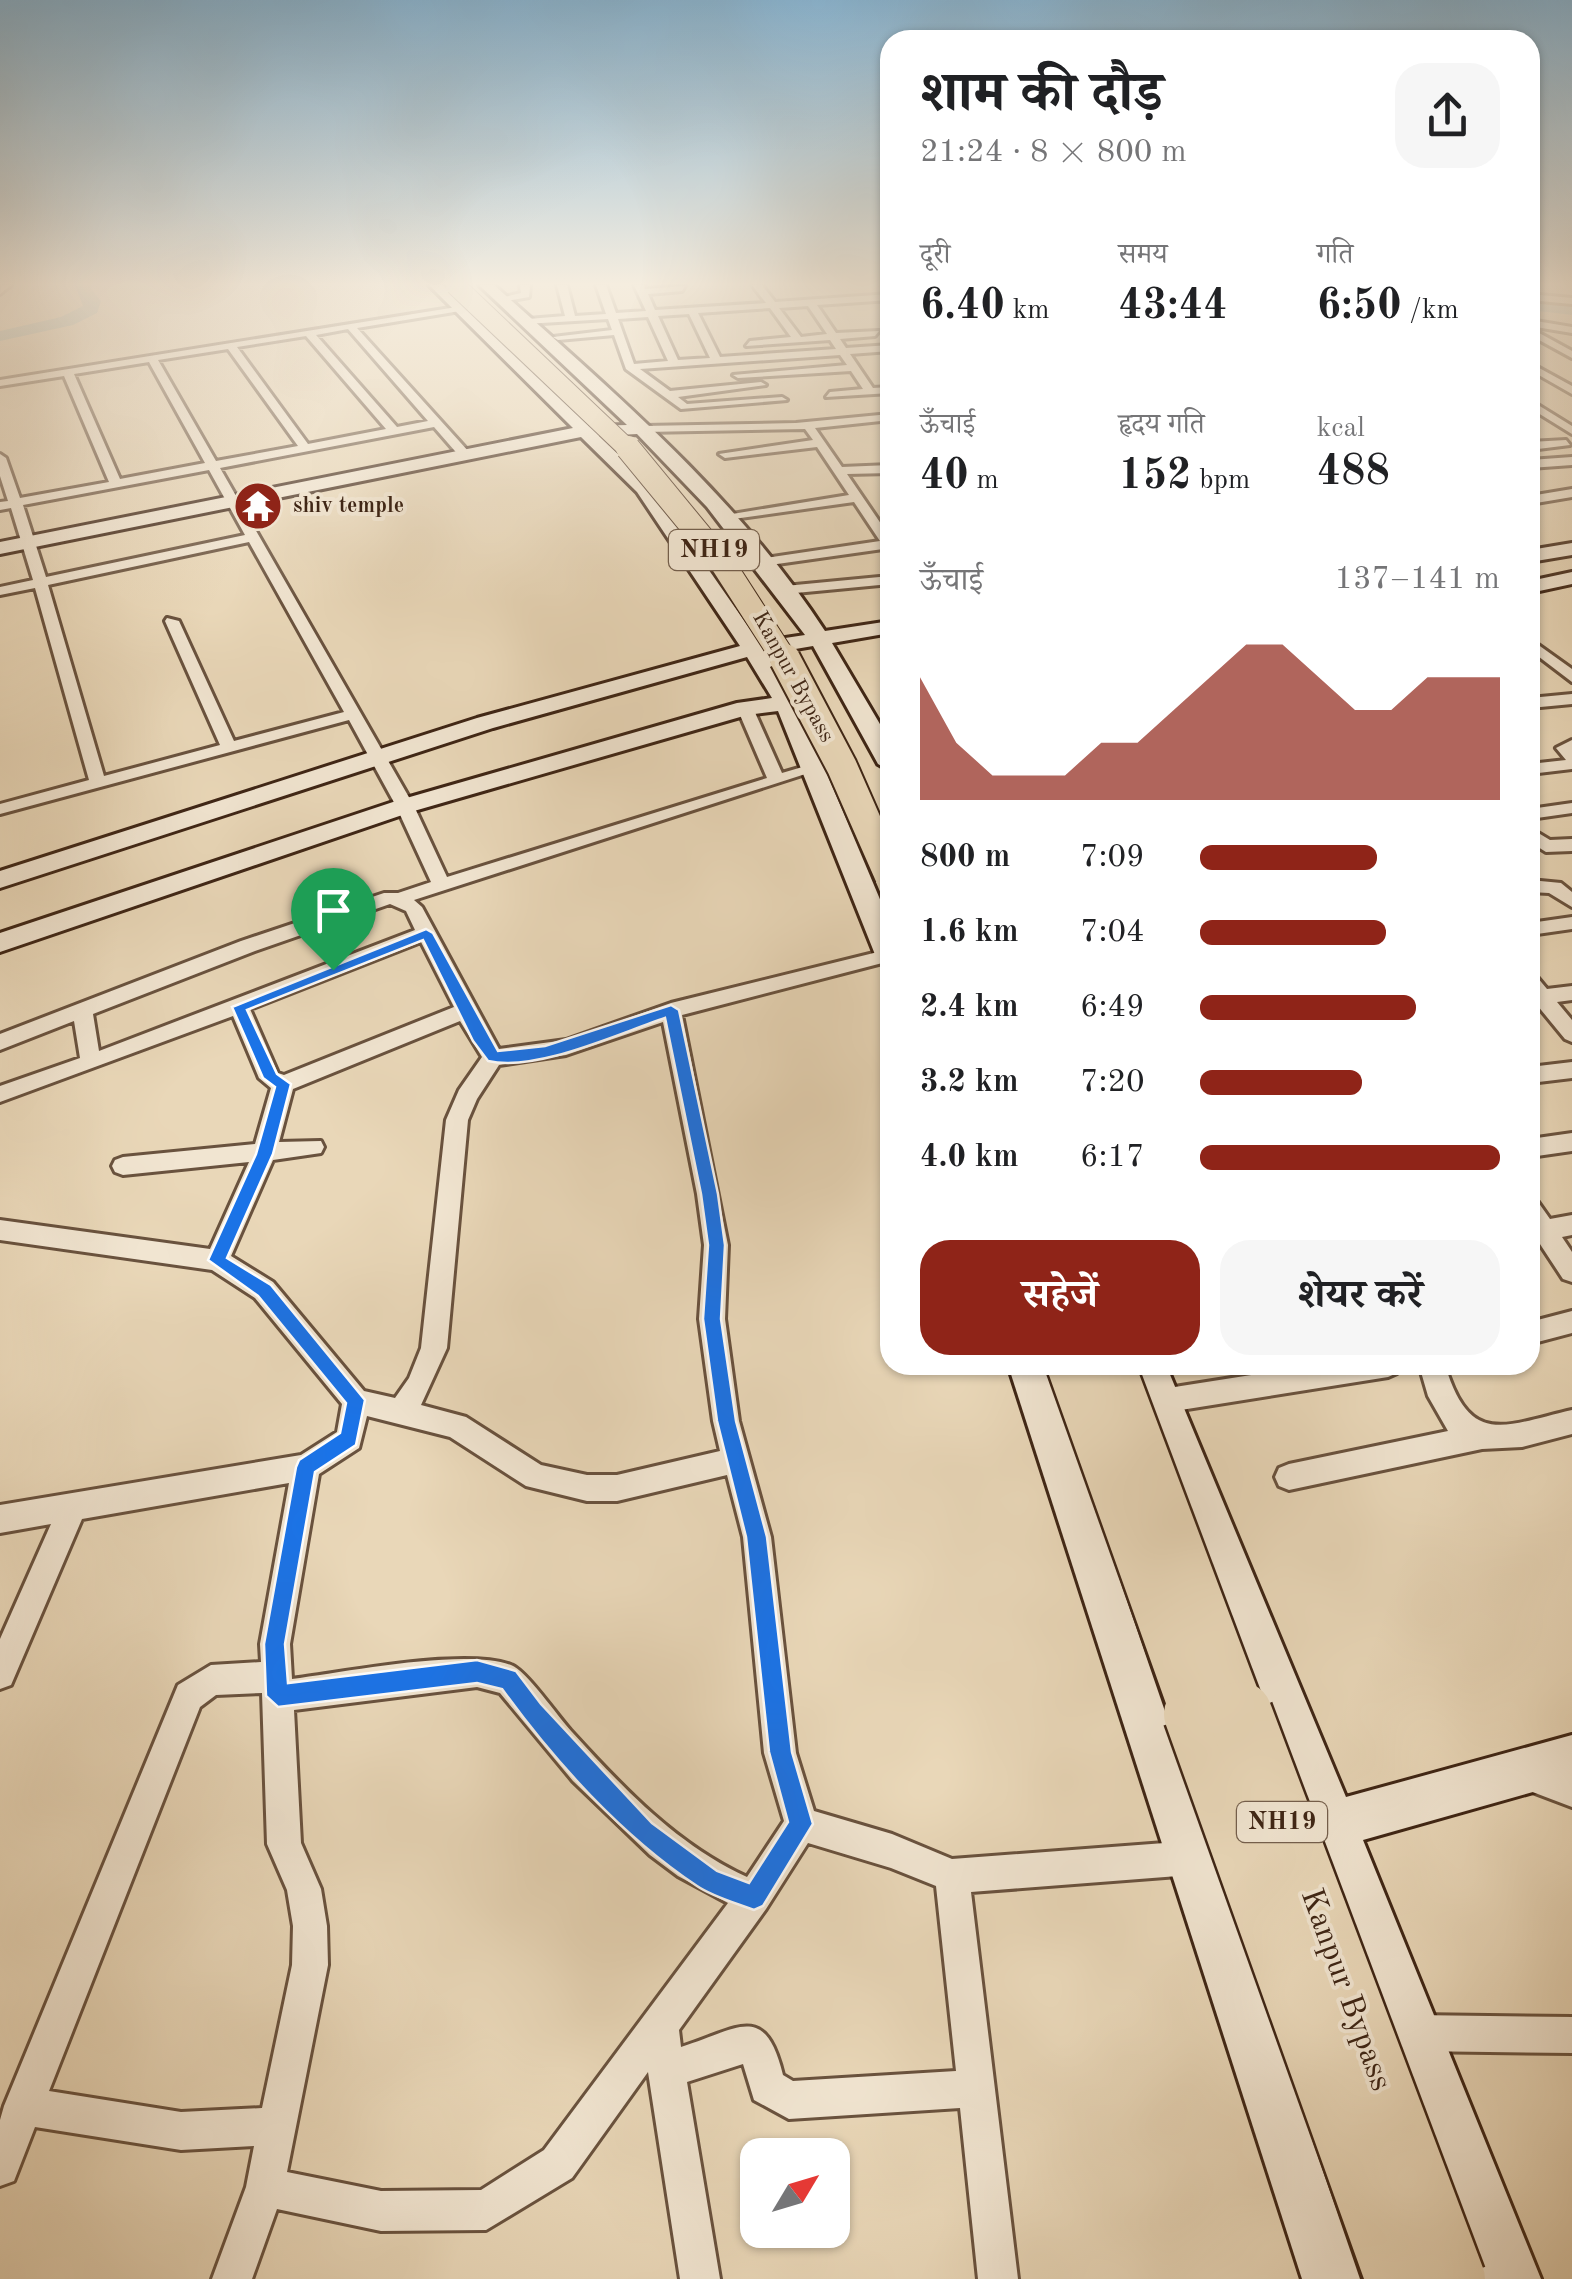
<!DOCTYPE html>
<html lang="hi">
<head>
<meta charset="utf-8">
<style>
	:root { --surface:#fff; --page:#f6f6f6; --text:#202124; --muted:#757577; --accent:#8f2418 }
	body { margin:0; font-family:"Old Standard TT","Noto Serif Devanagari",serif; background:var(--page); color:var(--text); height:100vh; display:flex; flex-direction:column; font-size:38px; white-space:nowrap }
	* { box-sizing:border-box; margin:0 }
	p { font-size:32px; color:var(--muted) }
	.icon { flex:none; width:55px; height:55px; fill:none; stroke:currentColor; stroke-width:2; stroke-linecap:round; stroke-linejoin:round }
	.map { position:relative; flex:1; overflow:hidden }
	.sheet { position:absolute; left:880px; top:30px; width:660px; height:1345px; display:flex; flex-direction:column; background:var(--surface); border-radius:30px; box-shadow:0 2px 8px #0004 }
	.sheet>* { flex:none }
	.needle { width:65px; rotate:52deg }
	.fabs { position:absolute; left:740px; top:2138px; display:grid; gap:20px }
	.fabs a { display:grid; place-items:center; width:110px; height:110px; border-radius:20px; background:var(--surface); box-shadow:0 2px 8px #0004; font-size:50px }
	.pin { position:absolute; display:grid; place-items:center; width:85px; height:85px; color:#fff; margin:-102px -42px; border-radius:50% 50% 50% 0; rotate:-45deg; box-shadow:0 0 10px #0007 }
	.pin .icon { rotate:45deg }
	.round { display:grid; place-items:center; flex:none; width:105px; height:105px; border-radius:30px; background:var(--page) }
	.headline { display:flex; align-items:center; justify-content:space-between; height:170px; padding:0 40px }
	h1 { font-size:55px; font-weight:700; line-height:75px }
	.figures { display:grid; grid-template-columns:repeat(3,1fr); gap:15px; height:170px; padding:10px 40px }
	.figures div { display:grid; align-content:center }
	.figures b { font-size:42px; font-weight:700 }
	.figures small { font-size:28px; font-weight:400 }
	.figures p { font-size:28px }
	.chart { height:280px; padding:20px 40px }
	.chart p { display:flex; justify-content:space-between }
	.chart svg { width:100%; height:180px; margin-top:10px; fill:var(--accent); opacity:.7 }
	.action { display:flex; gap:20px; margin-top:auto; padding:20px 40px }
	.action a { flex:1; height:115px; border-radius:30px; background:var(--accent); color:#fff; font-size:40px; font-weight:700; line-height:115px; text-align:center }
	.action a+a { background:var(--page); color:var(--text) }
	ul { padding:0 40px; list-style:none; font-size:32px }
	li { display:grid; grid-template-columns:160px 120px 1fr; align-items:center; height:75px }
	li i { height:25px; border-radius:12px; background:var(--accent) }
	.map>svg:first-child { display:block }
</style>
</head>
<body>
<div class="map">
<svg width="1572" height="2279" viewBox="0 0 1572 2279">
	<rect width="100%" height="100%" fill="#e9d7b8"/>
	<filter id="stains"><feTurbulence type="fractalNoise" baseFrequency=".002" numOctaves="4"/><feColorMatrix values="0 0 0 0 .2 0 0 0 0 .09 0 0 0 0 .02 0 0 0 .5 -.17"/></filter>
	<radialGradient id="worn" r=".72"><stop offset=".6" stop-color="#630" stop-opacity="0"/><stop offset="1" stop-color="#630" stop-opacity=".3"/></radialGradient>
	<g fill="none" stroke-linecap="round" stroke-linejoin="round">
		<g fill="#9ab8b7" fill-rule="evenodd">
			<path d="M75 285H94L91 289 101 301 97 313 73 325 0 341V331L61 317 83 306Z"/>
			<path d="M1530 300 1572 305V315L1530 310Z"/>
		</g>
		<g stroke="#69523e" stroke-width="6">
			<g id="street">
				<path d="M1 285H11L0 294Z"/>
				<path d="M520 285H530L529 297 501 302 496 299 521 293Z"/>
				<path d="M557 285H567L575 316 606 314 596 285H606L616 313 646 311 634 285H644L645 289 685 286 682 291 648 294 655 310 766 303 752 285H762L775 302 890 294V300L817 305 836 333 879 331 875 336 840 339 846 348 890 345V351L850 354 873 388 890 387V393L826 397 830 392 863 389 851 371 738 378 733 375 847 365 840 355 640 369 670 391 761 382 766 385 678 397 687 404 782 397 787 400 681 409 626 369 614 335 558 340 553 337 612 330 608 319 525 324 528 319 565 316ZM808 306 827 334 801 337 779 308ZM770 308 791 337 750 341 746 346 830 340 836 349 720 357 698 313ZM689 314 710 358 678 360 658 316ZM648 317 668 361 634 364 618 319Z"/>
				<path d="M1530 294 1572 298V304L1530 300Z"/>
				<path d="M463 306 460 311 357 328 469 452V458H461L434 427 220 468 414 806 447 877 767 778 737 708 739 705 753 708 782 773 816 763 824 768 414 900 422 907 499 1049 566 1040 671 1003 890 949V961L682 1015 728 1245 725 1319 739 1421 771 1537 796 1753 814 1811 892 1834 952 1859 1191 1841 1203 1846 1208 1858 1203 1870 1191 1875 971 1892 1018 2279H978L960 2108 789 2119 754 2100 743 2064 687 2082 720 2279H680L648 2072 572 2178 486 2230 381 2231 277 2209 252 2279H212L246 2187 254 2146 181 2150 35 2127 14 2181 0 2186V2120L4 2106 178 1685 211 1665 261 1662 260 1644 289 1483 82 1519 11 1685 0 1689V1639L51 1524 0 1533V1505L301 1455 337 1432 342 1404 255 1298 212 1270 0 1240V1220L210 1249 249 1162 123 1175 115 1172 112 1166 115 1160 123 1157 255 1144 271 1088 259 1078 233 1016 0 1102V1086L80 1058 74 1021 0 1050V1034L241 941 384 893H398L431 882 396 806 349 720 0 814V804L89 780 35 588 0 595V587L33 580 11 508 0 510V502L8 501 0 476V454L6 458 20 498 109 482 64 376 0 386V380ZM348 329 428 421 397 427 316 335ZM306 336 386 429 308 444 237 347ZM228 349 298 446 216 461 158 360ZM149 362 205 463 120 479 74 374ZM209 470 245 535 46 577 23 505ZM249 542 344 712 234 741 179 621 167 618 165 621 220 745 104 776 48 585ZM390 904 406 911 415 930 99 1051 93 1014 255 951ZM421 942 454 1007 284 1075 278 1073 250 1009ZM460 1021 482 1057 459 1090 446 1120 421 1348 409 1378 395 1398 364 1391 273 1282 231 1256 273 1160 321 1153 324 1147 321 1141 279 1142 293 1089ZM663 1022 697 1194 704 1245 699 1319 713 1421 720 1451 617 1475H587L541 1465 466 1417 421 1405 447 1348 468 1120 477 1099 499 1065 566 1055ZM367 1416 450 1437 526 1486 587 1501H617L727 1475 743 1537 764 1753 784 1821 747 1877C677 1845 623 1788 572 1732 558 1717 526 1670 511 1665 464 1648 347 1672 292 1679L290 1644 319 1474 359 1448ZM477 1687 500 1693 573 1781 650 1855 678 1876 728 1903 544 2150 481 2190 381 2191 287 2172 328 1965 327 1926 321 1889 301 1843 294 1710ZM262 1693 267 1844 287 1890 293 1926 292 1965 262 2108 181 2112 49 2091 200 1707 216 1695ZM808 1843 891 1868 936 1886 956 2071 793 2081 783 2075C765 2001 738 2029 681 2047L679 2030 766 1909Z"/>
				<path d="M1530 320 1572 327V333L1530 326Z"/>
				<path d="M1530 328 1572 351V358L1530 335Z"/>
				<path d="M1530 363 1572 386V394L1530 370Z"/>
				<path d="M1530 400 1572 426V434L1530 408Z"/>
				<path d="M890 414V420L815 428 842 467 890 465V473L847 474 890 537V548L763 566 758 565V559L880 541 854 502 726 520 720 516 849 495 817 447 725 458 719 454 813 440 805 429 644 432 638 429 644 426 796 423Z"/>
				<path d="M1566 440 1570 445 1530 450V442Z"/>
				<path d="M1572 457V465L1530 468V460Z"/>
				<path d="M1572 489V497L1530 504V496Z"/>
				<path d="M890 576V584L785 594 778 590 785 586Z"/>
				<path d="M1530 639 1572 669V682L1530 650Z"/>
				<path d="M1572 694V704L1530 708V698Z"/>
				<path d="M1572 740V769L1530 774V764L1566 760 1556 748Z"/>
				<path d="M1572 803V813L1530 819V809Z"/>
				<path d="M1530 828 1550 840 1572 839V851L1546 852 1530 842Z"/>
				<path d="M1530 880 1561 883 1572 892V907L1549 893 1530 892Z"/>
				<path d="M1572 917V929L1530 935V923Z"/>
				<path d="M1530 975 1537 977 1547 989 1572 986V1000L1557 1002 1572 1020V1042L1565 1039 1537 1005 1530 1004Z"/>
				<path d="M1572 1062V1078L1530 1083V1067Z"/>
				<path d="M1572 1133V1151L1530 1157V1139Z"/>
				<path d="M1530 1199 1538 1202 1550 1219 1572 1215V1235L1562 1237 1572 1252V1282L1563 1279 1538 1241H1530Z"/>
				<path d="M1572 1311V1333L1530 1344V1322Z"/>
				<path d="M1314 1365H1401L1397 1373 1388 1377 1162 1413 1153 1410 1149 1401 1153 1392 1162 1389Z"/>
				<path d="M1419 1365H1445C1470 1447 1503 1426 1572 1410V1434L1522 1447 1482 1449 1289 1490 1279 1486 1275 1477 1279 1468 1289 1464 1448 1431 1428 1396Z"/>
				<path d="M1528 1759 1572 1775V1807L1517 1786 1512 1775 1517 1764Z"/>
				<path d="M1414 2015 1572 2017V2053L1414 2051 1401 2046 1396 2033 1401 2020Z"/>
			</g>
		</g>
		<g stroke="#3e2515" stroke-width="6">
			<g id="secondary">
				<path d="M429 285H443L589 426 627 425 479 285H494C612 391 737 496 825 631L890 621V633L832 643 890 741V771L878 764 813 646 766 654 797 703 890 923V967L876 957 778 711 747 715 414 811 0 952V933L396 801 737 703 772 698 747 657 493 728 0 888V871L477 718 740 646 637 492 581 437 0 554V542L573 428ZM637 434 707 507 805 635 759 642 649 484 599 436Z"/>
				<path d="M1572 543V555L1530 562V550Z"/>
				<path d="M1572 572V584L1530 593V581Z"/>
				<path d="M1008 1365H1046L1360 2279H1302Z"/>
				<path d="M1128 1365H1166L1346 1797 1572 1735V1781L1363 1840 1541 2279H1483L1320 1852 1312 1854 1295 1847 1288 1830 1295 1813 1304 1809Z"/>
			</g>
		</g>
		<use href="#street" fill="#f1e5d1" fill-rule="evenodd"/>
		<use href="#secondary" fill="#f1e5d1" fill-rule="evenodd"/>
		<g stroke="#3e2515" stroke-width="21" stroke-linecap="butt">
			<path id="highway-bridge-far4" d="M455 285 630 451"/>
		</g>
		<g stroke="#3e2515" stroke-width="26" stroke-linecap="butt">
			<path id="highway-bridge-far3" d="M628 448 721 561 786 662"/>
		</g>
		<g stroke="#3e2515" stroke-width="34" stroke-linecap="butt">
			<path id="highway-bridge-far2" d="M785 659 842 767 890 876"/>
		</g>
		<g stroke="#3e2515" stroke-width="55" stroke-linecap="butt">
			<g id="highway-bridge-far1">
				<path d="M1072 1365 1197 1716"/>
				<path d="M1109 1365 1241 1716"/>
			</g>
		</g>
		<g stroke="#3e2515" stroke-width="69" stroke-linecap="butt">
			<g id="highway-bridge">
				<path d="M1196 1714 1398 2279"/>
				<path d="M1240 1714 1453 2279"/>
			</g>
		</g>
		<use href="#highway-bridge-far4" stroke="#e9d7b8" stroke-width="19"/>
		<use href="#highway-bridge-far3" stroke="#e9d7b8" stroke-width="24"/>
		<use href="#highway-bridge-far2" stroke="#e9d7b8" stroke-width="30"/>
		<use href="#highway-bridge-far1" stroke="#e9d7b8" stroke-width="50"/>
		<use href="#highway-bridge" stroke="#e9d7b8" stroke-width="64"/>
	</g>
	<linearGradient id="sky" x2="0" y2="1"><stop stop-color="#89b6d4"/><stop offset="0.47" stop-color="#f5eddf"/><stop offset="1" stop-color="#f5eddf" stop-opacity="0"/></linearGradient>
	<rect width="1572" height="604" fill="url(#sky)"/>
	<path fill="#1a73e8" stroke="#fff" stroke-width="2.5" fill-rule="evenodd" d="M426 929 433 933 498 1051 545 1046 671 1005 679 1010 718 1194 725 1245 721 1319 736 1421 767 1537 792 1752 813 1824 763 1906 754 1910C736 1903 713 1897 697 1886 622 1836 554 1761 502 1689L477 1683 278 1707 266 1696 264 1644 296 1467 299 1460 340 1433 346 1403 258 1296 208 1260 256 1154 275 1087 263 1078 232 1007ZM423 940 473 1041 488 1061C537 1072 617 1034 665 1018L701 1194 708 1245 703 1319 717 1421 746 1537 769 1752 788 1822 749 1883 717 1871 652 1823 541 1704 516 1671 477 1660 288 1683 285 1644 315 1472 356 1445 365 1400 271 1285 227 1258 273 1154 291 1084 277 1074 247 1010Z"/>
	<defs>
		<g id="temple-disc" transform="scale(2.5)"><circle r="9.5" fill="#8f2418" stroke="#f1e5d1"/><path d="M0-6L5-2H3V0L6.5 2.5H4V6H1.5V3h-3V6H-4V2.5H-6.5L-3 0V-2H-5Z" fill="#fff"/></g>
	</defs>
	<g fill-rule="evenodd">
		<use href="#temple-disc" x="258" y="506"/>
	</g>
	<g text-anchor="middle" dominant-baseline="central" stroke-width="8" stroke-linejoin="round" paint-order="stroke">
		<g font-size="22" font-weight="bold" fill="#3e2515" stroke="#f1e5d1" text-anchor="start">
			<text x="293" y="506">shiv temple</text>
		</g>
		<g font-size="22" fill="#3e2515" stroke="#f1e5d1">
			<text transform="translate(793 677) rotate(61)">Kanpur Bypass</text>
		</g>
		<g fill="#f1e5d1" stroke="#745f4d" stroke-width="2.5">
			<rect x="669" y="530" width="90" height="40" rx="8"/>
			<rect x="1237" y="1802" width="90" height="40" rx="8"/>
		</g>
		<g font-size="25" font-weight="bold" fill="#3e2515">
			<text x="714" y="550">NH19</text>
			<text x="1282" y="1822">NH19</text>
		</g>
		<g font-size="32" fill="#3e2515" stroke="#f1e5d1">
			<text transform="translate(1345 1990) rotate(70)">Kanpur Bypass</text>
		</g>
	</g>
	<rect width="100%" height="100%" filter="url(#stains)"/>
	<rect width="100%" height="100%" fill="url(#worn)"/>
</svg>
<div class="fabs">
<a><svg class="needle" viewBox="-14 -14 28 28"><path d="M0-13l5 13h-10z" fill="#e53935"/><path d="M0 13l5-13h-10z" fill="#757577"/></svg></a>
</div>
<div class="pin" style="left:333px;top:970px;background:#1e9e55"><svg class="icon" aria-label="arrive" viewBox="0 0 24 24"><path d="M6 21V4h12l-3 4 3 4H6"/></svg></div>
<section class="sheet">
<div class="headline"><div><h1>शाम की दौड़</h1><p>21:24 · 8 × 800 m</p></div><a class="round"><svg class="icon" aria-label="share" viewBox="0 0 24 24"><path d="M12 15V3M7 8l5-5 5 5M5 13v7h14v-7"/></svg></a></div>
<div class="figures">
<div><p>दूरी</p><b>6.40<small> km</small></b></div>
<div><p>समय</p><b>43:44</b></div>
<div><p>गति</p><b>6:50<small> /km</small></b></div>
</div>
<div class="figures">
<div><p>ऊँचाई</p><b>40<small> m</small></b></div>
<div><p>हृदय गति</p><b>152<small> bpm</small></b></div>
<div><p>kcal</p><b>488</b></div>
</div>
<div class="chart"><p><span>ऊँचाई</span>137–141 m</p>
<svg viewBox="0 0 160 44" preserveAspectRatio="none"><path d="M0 44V14L10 30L20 38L30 38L40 38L50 30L60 30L70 22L80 14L90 6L100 6L110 14L120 22L130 22L140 14L150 14L160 14V44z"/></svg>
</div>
<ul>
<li><b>800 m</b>7:09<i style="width:59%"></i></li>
<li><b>1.6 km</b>7:04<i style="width:62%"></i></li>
<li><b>2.4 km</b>6:49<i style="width:72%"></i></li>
<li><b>3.2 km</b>7:20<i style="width:54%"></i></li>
<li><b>4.0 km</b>6:17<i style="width:100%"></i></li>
</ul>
<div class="action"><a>सहेजें</a><a>शेयर करें</a></div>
</section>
</div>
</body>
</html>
